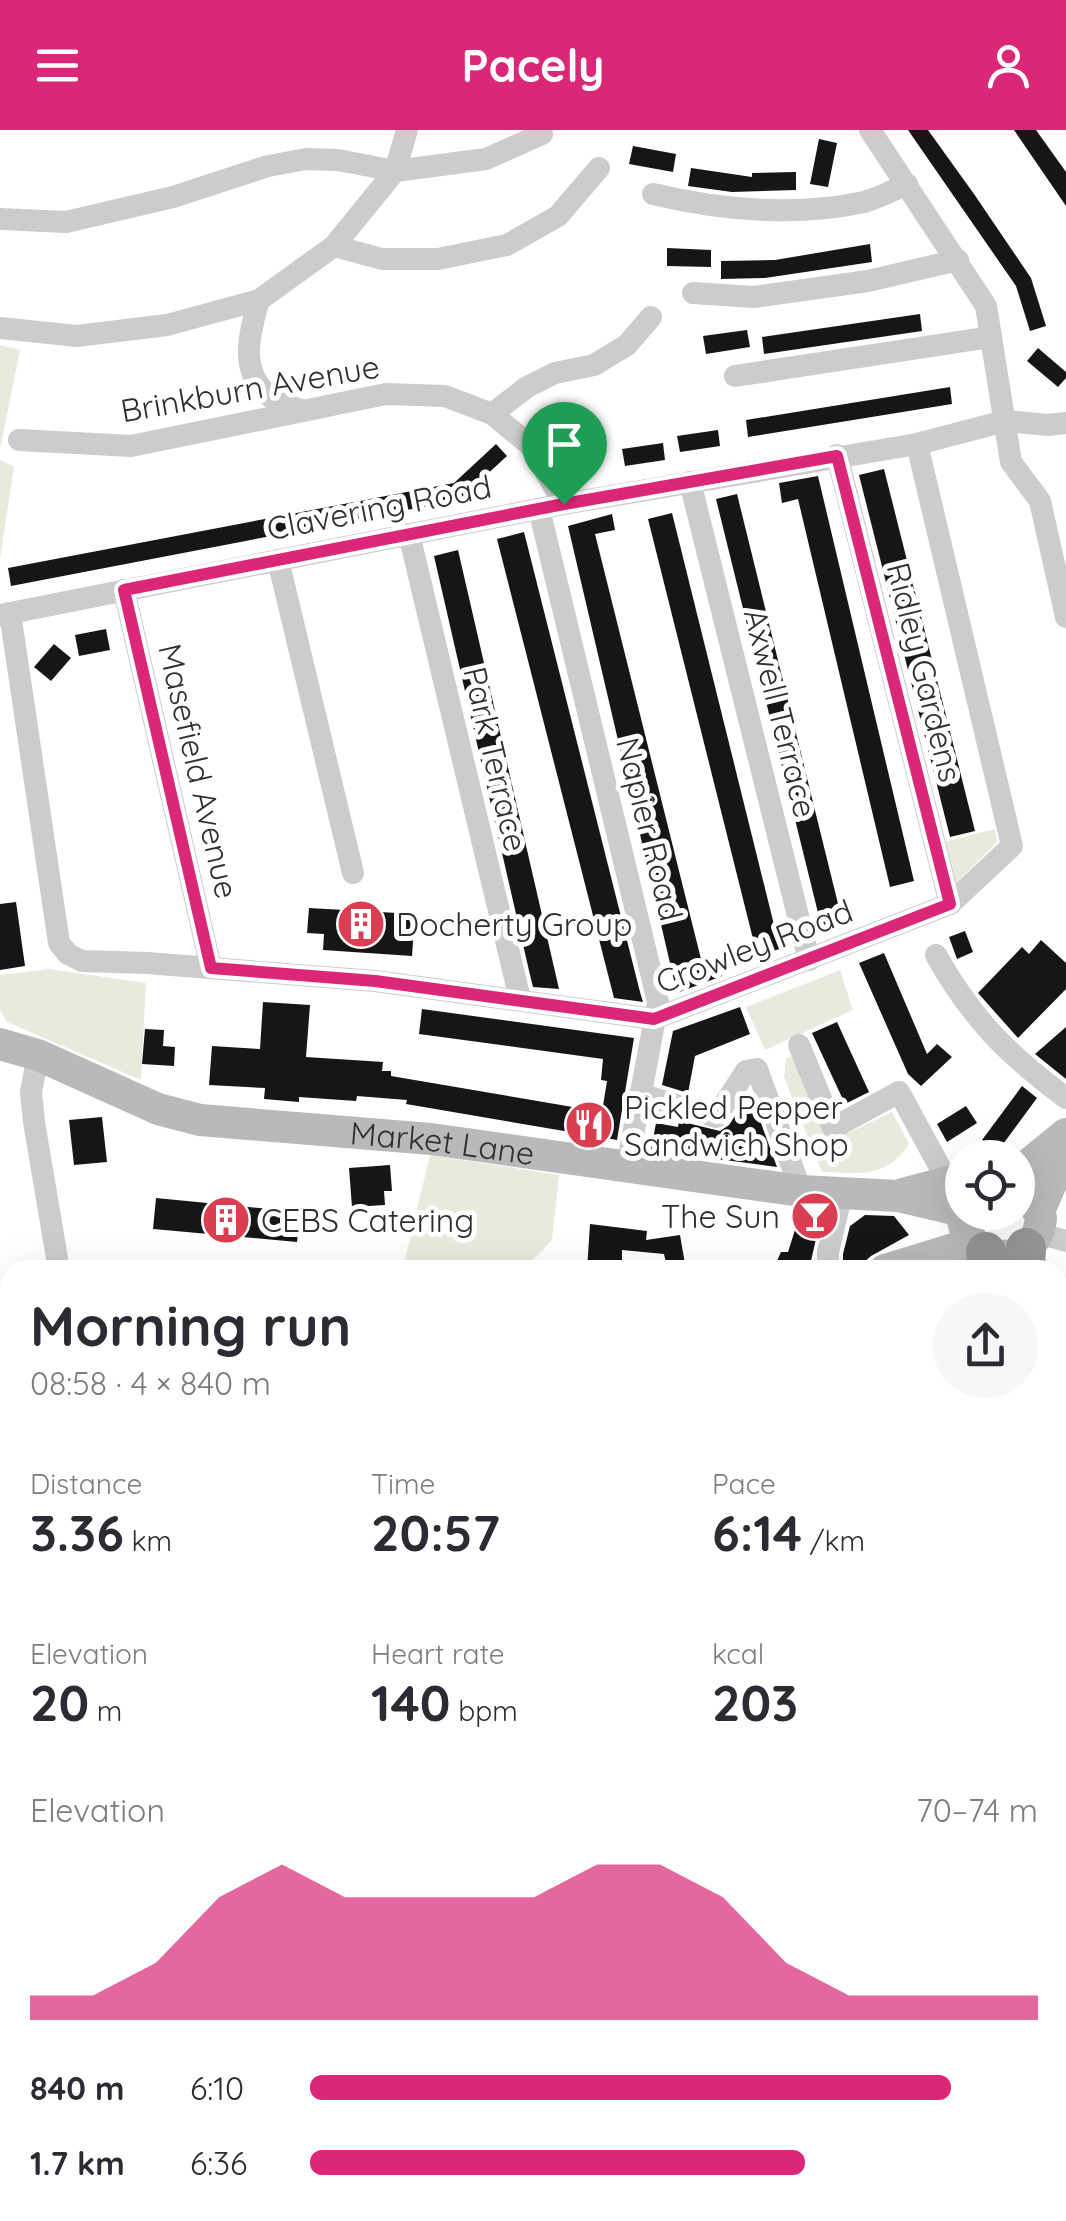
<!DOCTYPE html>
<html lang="en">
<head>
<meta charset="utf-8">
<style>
	:root { --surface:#fff; --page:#f7f7f7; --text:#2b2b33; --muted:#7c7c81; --accent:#db2777 }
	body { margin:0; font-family:Quicksand,sans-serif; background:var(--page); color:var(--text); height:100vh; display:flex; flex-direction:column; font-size:38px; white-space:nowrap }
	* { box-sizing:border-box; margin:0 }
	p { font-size:32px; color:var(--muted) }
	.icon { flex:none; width:55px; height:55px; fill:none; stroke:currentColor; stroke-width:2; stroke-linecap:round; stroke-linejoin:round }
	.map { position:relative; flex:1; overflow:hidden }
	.details { position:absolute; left:0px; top:1130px; width:1068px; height:962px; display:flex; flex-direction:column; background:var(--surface); border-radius:30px 30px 0 0; box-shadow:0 10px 40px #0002 }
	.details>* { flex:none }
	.buttons { position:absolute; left:945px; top:1010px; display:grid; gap:20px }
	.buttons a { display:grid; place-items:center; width:90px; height:90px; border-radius:50%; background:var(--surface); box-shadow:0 10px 40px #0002; font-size:50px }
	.pin { position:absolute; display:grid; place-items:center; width:85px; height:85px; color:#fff; margin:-102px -42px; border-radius:50% 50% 50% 0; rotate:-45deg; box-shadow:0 0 10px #0007 }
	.pin .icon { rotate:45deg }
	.round { display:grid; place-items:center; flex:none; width:105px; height:105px; border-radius:52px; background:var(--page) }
	.headline { display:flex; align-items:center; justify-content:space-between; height:170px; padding:0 30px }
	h1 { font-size:55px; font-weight:700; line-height:75px }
	.figures { display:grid; grid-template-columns:repeat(3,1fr); gap:15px; height:170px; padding:10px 30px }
	.figures div { display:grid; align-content:center }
	.figures b { font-size:50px; font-weight:700 }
	.figures small { font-size:28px; font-weight:400 }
	.figures p { font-size:28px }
	.chart { height:280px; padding:20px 30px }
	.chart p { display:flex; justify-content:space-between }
	.chart svg { width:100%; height:180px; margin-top:10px; fill:var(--accent); opacity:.7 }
	ul { padding:0 30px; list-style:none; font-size:32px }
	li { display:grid; grid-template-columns:160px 120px 1fr; align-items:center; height:75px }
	li i { height:25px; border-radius:12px; background:var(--accent) }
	header { display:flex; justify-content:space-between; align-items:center; height:130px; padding:0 30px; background:var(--accent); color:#fff; font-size:45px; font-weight:700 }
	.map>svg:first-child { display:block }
</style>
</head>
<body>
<header><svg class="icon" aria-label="menu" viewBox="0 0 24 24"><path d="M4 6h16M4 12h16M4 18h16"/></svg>Pacely<svg class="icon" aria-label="person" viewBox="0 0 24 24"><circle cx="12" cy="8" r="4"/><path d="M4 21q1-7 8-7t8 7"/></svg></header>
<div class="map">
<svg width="1066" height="2091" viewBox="0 0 1066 2091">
	<rect width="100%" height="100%" fill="#fff"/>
	<g fill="#e6ebde">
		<path d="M0 215 20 220 0 319Z"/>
		<path d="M0 330 14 337 0 429Z"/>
		<path d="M995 699 997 712 955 754 944 712Z"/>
		<path d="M49 839 146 853 141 950 7 892 0 880V845Z"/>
		<path d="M840 840 853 880 765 920 746 877Z"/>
		<path d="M796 925 825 1001 848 1003 892 982 909 1014C886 1049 860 1043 822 1042L784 947 786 928Z"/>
		<path d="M430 1025 559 1045 552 1110 523 1140H420L404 1133Z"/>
		<path d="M1066 1185V1229L1058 1259V1194Z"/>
		<path d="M1058 1440 1066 1453V1640L1058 1649Z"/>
		<path d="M1058 1770 1066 1771V1842L1058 1844Z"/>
		<path d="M1058 1946 1066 1974V2091H850L852 2082H1058Z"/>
		<path d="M450 2083V2082L507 2083 505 2091H449Z"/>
		<path d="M624 2083H750L751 2091H621Z"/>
	</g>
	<path fill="#cbdfea" d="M779 2083V2082L851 2083 849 2091H778Z"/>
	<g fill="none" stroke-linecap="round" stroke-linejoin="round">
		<g stroke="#cbdfea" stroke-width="5">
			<path d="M1058 2079 1060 2091"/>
			<path d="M957 2091 964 2082"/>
		</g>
	</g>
	<g fill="#161616">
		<path d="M908 0H928L974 64 1031 148 1046 196 1030 201 1016 156Z"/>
		<path d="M1014 0H1036L1066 42V76Z"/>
		<path d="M819 9 837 13 828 57 810 54Z"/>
		<path d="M633 16 676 24 673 42 629 34Z"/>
		<path d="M691 38 752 47V43L796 42V60L732 62 688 56Z"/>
		<path d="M870 114 872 132 765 148 721 149V131L775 130Z"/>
		<path d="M667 118 711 120V137L667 136Z"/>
		<path d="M920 184 922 201 764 224 762 207Z"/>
		<path d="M747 200 750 217 706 224 703 206Z"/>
		<path d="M1038 218 1066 242V248L1058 257 1027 231Z"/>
		<path d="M950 257 952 274 748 307 746 290Z"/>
		<path d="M718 300 720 316 680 322 677 306Z"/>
		<path d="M562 302 606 317 600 334 556 320Z"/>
		<path d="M663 313 665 330 625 336 622 319Z"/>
		<path d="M496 314 507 326 459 370 11 456 8 438 454 353Z"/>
		<path d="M884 339 975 701 950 707 859 345Z"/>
		<path d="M818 346 914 751 890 757 798 369 782 373 779 353Z"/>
		<path d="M737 364 844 798 823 803 716 369Z"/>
		<path d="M672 383 780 819 757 825 648 389Z"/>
		<path d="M612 384 615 400 595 404 703 837 718 832 722 846 677 863 568 396Z"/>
		<path d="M524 402 640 862 643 872 614 868 497 409Z"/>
		<path d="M458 420 559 859 533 857 530 845 434 426Z"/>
		<path d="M106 499 110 520 79 526 75 505Z"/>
		<path d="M54 514 71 528 51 551 34 537Z"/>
		<path d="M16 772 25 836 0 840V774Z"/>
		<path d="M309 778 415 784 412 826 323 820 324 804 307 803Z"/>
		<path d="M965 801 973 822 957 829 949 807Z"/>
		<path d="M1041 810 1066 833V859L1018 908 978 863 1022 817 1029 824Z"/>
		<path d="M884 823 927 924 937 914 952 927 921 956 908 944 859 833Z"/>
		<path d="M263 872 310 875 306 927 383 932 382 941H391V946L602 982 607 951 601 950 603 929 419 904 422 879 634 908 617 1010 406 974 407 970 357 966 356 971 299 967V972L264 969 265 958 209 955 212 916 260 919Z"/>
		<path d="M740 877 750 904 695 926 688 963 662 955 673 901Z"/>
		<path d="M837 892 869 962 845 974 812 903Z"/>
		<path d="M1066 897V949L1035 924Z"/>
		<path d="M145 899 164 900 163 916 175 917 174 936 142 934Z"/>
		<path d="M1022 956 1037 968 998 1021 982 1010Z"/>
		<path d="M750 963 777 1037 651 1020 656 993 678 997 679 991 720 1001 729 995Z"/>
		<path d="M966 976 977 993 947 1012 937 994Z"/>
		<path d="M102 987 107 1032 74 1035 69 990Z"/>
		<path d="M390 1035 392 1061H384L385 1075 352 1077 349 1038Z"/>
		<path d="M156 1068 300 1082 297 1112 153 1099Z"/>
		<path d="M801 1081 822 1082 809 1140H773L781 1122H788Z"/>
		<path d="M865 1085 894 1086 909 1105 871 1126 855 1140H847L843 1134V1124L850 1096Z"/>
		<path d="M590 1094 647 1101 646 1110 680 1105 685 1134 667 1137 664 1124 622 1120V1140H587Z"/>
	</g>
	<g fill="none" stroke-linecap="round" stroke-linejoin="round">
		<g stroke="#ccc" stroke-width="22">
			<path d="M870 0 986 176 1011 332 1040 371 1066 487"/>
			<path d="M653 64C721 80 795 87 864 72 879 68 894 60 907 54"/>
			<path d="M0 89 66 92 173 67 268 36 306 29 338 30 395 41 486 29 542 4"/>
			<path d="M334 116 382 129H438L507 115 558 86 599 38"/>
			<path d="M693 163 754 167 868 151 958 130"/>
			<path d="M259 170C249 204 238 244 272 268 280 274 294 277 303 281"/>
			<path d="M0 198 77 206 167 195 259 170 334 116 395 41 407 0"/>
			<path d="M735 246 991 207"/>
			<path d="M492 284 527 257 555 243 594 235 627 215 651 187"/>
			<path d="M19 310 131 316 386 264 445 266 492 284 531 316 564 374"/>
			<path d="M837 325 950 774"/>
			<path d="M690 352 809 830"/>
			<path d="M539 379 658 872 627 1037"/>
			<path d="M409 404 520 869"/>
			<path d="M278 430 353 743"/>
			<path d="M124 460 211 838"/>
			<path d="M10 483 59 813 68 824 82 831 147 833 375 851 654 889 950 774 1012 716 917 314"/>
			<path d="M0 485 564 374 917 314 1005 291 1048 295 1066 293"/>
			<path d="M936 825C972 889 1007 924 1066 968"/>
			<path d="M799 915 833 998 899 962 948 1052"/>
			<path d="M38 925 31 962 34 992 59 1140"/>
			<path d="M640 964 716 987 746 941 757 939 801 1061"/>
			<path d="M1038 1103 1066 1111"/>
			<path d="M828 1140V1122L842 1063"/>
			<path d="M524 2091 526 2082"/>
		</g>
		<g stroke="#b9b9b9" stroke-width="32">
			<path id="s1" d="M0 914 38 925 158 979 200 990 431 1009 801 1061 898 1066 962 1081"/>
			<path d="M1018 1043 1066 1004"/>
			<path d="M903 1064 948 1052H962"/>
			<path d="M1040 1079 1066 1019"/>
			<path d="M962 1080C962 1136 1036 1143 1041 1088L1030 1062 1018 1053"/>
			<path d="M885 1140 973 1113"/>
			<path d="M0 1716H10"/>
		</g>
		<g stroke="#969696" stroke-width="40">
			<path d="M986 1122 988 1140"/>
			<path d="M1025 1140 1026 1118"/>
			<path d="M0 1512 10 1516"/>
			<path d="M0 1551 10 1553"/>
			<path d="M1058 1716 1066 1717"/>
			<path d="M1058 1746 1066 1747"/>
		</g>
	</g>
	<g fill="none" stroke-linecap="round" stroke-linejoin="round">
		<g stroke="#fff" stroke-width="20">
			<path id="route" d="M837 326 950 774 654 889 375 851 211 838 124 460 564 374Z"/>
		</g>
		<use href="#route" stroke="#db2777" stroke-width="12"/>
	</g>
	<defs>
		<g id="building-disc" transform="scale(2.5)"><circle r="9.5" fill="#d93e51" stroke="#fff"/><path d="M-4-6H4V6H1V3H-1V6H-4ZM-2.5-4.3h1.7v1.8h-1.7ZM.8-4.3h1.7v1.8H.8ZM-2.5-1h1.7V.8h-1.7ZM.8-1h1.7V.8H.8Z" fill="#fff"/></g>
		<g id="restaurant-disc" transform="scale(2.5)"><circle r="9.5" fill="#d93e51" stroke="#fff"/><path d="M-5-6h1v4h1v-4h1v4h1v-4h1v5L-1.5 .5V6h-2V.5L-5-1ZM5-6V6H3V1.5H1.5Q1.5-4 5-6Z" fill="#fff"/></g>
		<g id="bar-disc" transform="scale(2.5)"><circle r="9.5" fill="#d93e51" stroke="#fff"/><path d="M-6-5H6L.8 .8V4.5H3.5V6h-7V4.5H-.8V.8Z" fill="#fff"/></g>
	</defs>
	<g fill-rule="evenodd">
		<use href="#building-disc" x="361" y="794"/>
		<use href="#restaurant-disc" x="589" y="995"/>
		<use href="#bar-disc" x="815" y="1086"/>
		<use href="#building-disc" x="226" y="1090"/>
	</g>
	<g text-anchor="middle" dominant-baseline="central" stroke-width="10" stroke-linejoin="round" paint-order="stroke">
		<g font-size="32" fill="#2f2f2f" stroke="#fff">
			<text transform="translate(250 258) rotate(-10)">Brinkburn Avenue</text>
			<text transform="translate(379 377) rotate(-11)">Clavering Road</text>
			<text transform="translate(925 542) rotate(76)">Ridley Gardens</text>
			<text transform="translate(781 583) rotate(76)">Axwell Terrace</text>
			<text transform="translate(496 629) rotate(77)">Park Terrace</text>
			<text transform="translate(199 641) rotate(77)">Masefield Avenue</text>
			<text transform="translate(650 699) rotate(76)">Napier Road</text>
			<text transform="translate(754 816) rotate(-21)">Crowley Road</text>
			<text stroke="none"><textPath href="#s1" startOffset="458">Market Lane</textPath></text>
		</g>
		<g font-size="32" fill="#2f2f2f" stroke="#fff" text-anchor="start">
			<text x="396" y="794">Docherty Group</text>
			<text x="624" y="977">Pickled Pepper<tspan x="624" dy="37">Sandwich Shop</tspan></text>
			<text x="780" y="1086" text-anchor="end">The Sun</text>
			<text x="261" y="1090">CEBS Catering</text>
		</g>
	</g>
</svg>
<div class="buttons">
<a><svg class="icon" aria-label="locate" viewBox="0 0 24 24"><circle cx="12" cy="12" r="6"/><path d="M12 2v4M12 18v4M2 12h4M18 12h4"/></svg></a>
</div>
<div class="pin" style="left:564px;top:374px;background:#1e9e55"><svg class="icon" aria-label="arrive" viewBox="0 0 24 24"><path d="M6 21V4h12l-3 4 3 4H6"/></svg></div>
<section class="details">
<div class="headline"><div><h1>Morning run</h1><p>08:58 · 4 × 840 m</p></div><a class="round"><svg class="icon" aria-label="share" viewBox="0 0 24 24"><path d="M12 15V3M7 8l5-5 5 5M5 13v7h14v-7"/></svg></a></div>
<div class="figures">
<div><p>Distance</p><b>3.36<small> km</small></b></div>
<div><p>Time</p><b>20:57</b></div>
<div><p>Pace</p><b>6:14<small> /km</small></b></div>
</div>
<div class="figures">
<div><p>Elevation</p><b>20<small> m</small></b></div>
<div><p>Heart rate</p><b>140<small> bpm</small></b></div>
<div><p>kcal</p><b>203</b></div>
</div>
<div class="chart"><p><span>Elevation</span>70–74 m</p>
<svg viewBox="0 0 160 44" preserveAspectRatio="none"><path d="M0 44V38L10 38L20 30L30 14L40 6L50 14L60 14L70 14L80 14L90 6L100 6L110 14L120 30L130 38L140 38L150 38L160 38V44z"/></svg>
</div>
<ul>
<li><b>840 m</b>6:10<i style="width:88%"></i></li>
<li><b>1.7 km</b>6:36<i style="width:68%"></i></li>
</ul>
</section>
</div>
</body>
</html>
